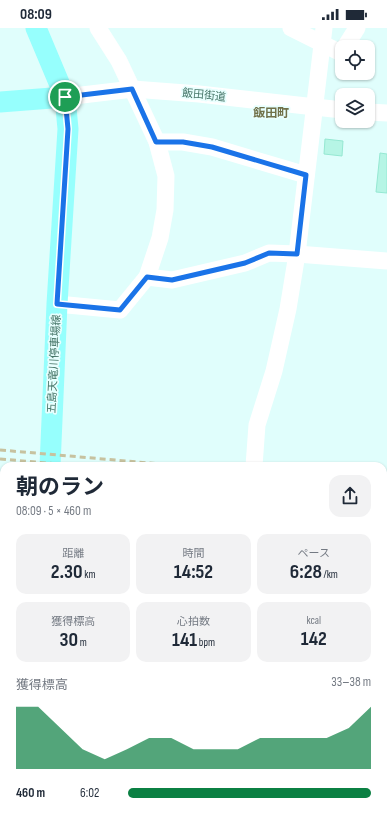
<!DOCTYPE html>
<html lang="ja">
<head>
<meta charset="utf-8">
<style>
	:root { --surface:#fff; --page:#f2f2f3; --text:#1f2937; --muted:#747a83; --accent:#0b8043 }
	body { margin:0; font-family:"Sofia Sans Condensed","Noto Sans JP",sans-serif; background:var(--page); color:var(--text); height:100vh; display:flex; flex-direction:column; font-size:15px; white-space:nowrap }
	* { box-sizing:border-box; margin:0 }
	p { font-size:13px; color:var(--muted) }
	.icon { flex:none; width:22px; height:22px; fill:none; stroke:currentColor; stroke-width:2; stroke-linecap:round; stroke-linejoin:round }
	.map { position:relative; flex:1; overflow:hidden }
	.details { position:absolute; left:0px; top:434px; width:387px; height:354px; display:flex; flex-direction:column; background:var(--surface); border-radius:12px 12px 0 0; box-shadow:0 1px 3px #0004 }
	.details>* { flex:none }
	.tools { position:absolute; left:335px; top:12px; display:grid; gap:8px }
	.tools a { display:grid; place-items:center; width:40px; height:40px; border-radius:8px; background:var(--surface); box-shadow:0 1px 3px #0004; font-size:20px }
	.pin { position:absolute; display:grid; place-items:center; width:34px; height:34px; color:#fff; margin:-17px; border:2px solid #fff; border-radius:50%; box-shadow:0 1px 4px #0007 }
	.round { display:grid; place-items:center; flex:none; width:42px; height:42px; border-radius:12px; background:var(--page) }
	.headline { display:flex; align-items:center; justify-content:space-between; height:68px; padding:0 16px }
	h1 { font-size:22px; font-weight:700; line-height:30px }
	.stats { display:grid; grid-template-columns:repeat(3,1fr); gap:6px; height:68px; padding:4px 16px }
	.stats div { display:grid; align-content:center; border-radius:10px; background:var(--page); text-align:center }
	.stats b { font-size:20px; font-weight:700 }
	.stats small { font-size:11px; font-weight:400 }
	.stats p { font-size:11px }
	.chart { height:112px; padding:8px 16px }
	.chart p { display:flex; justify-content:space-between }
	.chart svg { width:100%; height:72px; margin-top:4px; fill:var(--accent); opacity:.7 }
	ul { padding:0 16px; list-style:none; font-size:13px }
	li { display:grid; grid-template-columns:64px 48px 1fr; align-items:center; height:30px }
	li i { height:10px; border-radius:5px; background:var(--accent) }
	.status { display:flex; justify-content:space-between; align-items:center; height:28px; padding:0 20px; background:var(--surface); direction:ltr }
	.status svg { height:11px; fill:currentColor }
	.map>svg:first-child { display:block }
</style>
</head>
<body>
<div class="status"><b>08:09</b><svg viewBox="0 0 49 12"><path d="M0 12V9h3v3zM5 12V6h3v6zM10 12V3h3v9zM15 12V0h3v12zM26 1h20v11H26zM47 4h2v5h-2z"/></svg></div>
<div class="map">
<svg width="387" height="788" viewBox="0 0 387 788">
	<rect width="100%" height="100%" fill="#e0fefc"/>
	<g fill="#b6f5e5" stroke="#95e8d2">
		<path d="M325 111 343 113 342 128 324 126Z"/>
		<path d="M380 125 387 126V165L376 164Z"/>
	</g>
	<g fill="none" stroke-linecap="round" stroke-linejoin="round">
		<g stroke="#fff" stroke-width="17">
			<path d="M291 0 341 25 342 24"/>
			<path d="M345 19 357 0"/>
			<path d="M65 69 133 61 199 66 342 82"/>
			<path d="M368 84 387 85"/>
			<path d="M157 114H183L212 119 306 147"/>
			<path d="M147 249 172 252 245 235 269 225 297 226 387 233"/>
			<path d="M57 276 120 282 147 249 160 210 165 182 166 148 157 114 119 33 98 0"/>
			<path d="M254 438 257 397 274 343 288 281 297 226 324 0"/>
			<path d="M0 457 4 458"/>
			<path d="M383 488H387"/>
			<path d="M0 599H4"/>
			<path d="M383 632 387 630"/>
			<path d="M0 649H4"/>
			<path d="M0 741 4 740"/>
			<path d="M351 784V788"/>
			<path d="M232 788 233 784"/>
		</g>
		<g stroke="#96fffd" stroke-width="21">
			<path d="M36 0 65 69 68 101 57 276 50 438"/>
			<path d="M0 74 65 69"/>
			<path d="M30 788V784"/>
		</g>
		<g stroke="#c7c29f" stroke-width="3" stroke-dasharray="6 4" stroke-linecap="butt">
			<path d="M0 422 184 438"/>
			<path d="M0 431 82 438"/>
			<path d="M383 455 387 456"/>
			<path d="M383 465H387"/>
		</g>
	</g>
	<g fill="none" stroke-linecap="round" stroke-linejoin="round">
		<g stroke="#fff" stroke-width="8">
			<path id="route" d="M132 61 156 114H183L212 119 306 147 297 226 269 225 245 235 172 252 147 249 120 282 57 276 68 101 65 69Z"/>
		</g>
		<use href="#route" stroke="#1a73e8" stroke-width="5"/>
	</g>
	<g text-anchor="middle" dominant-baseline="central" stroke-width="3.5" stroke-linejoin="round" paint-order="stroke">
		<g font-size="11" fill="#467668" stroke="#e8fffe">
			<text transform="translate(204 67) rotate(6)">飯田街道</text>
			<text transform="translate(54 336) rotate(-87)">五島天竜川停車場線</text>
		</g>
		<g font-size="12" font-weight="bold" fill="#707149" stroke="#e8fffe">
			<text x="271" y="85">飯田町</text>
		</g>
	</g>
</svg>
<div class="tools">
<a><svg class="icon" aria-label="locate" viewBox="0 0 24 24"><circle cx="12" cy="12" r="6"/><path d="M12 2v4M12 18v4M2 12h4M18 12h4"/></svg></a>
<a><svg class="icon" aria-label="layers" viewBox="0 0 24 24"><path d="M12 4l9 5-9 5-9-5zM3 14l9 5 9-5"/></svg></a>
</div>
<div class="pin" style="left:65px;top:69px;background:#1e9e55"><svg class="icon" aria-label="arrive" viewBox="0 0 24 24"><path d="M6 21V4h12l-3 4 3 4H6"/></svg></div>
<section class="details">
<div class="headline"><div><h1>朝のラン</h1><p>08:09 · 5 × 460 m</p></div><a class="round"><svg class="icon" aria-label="share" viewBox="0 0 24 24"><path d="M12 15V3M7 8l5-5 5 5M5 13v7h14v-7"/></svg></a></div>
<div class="stats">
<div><p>距離</p><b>2.30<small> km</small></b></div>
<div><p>時間</p><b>14:52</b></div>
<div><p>ペース</p><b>6:28<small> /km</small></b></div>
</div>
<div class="stats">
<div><p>獲得標高</p><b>30<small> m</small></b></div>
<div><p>心拍数</p><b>141<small> bpm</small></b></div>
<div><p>kcal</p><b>142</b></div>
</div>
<div class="chart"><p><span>獲得標高</span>33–38 m</p>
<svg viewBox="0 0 160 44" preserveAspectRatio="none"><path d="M0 44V6L10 6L20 19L30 32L40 38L50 32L60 25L70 25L80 32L90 32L100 32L110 25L120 25L130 25L140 25L150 19L160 6V44z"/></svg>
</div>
<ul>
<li><b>460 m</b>6:02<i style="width:100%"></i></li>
</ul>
</section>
</div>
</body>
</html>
